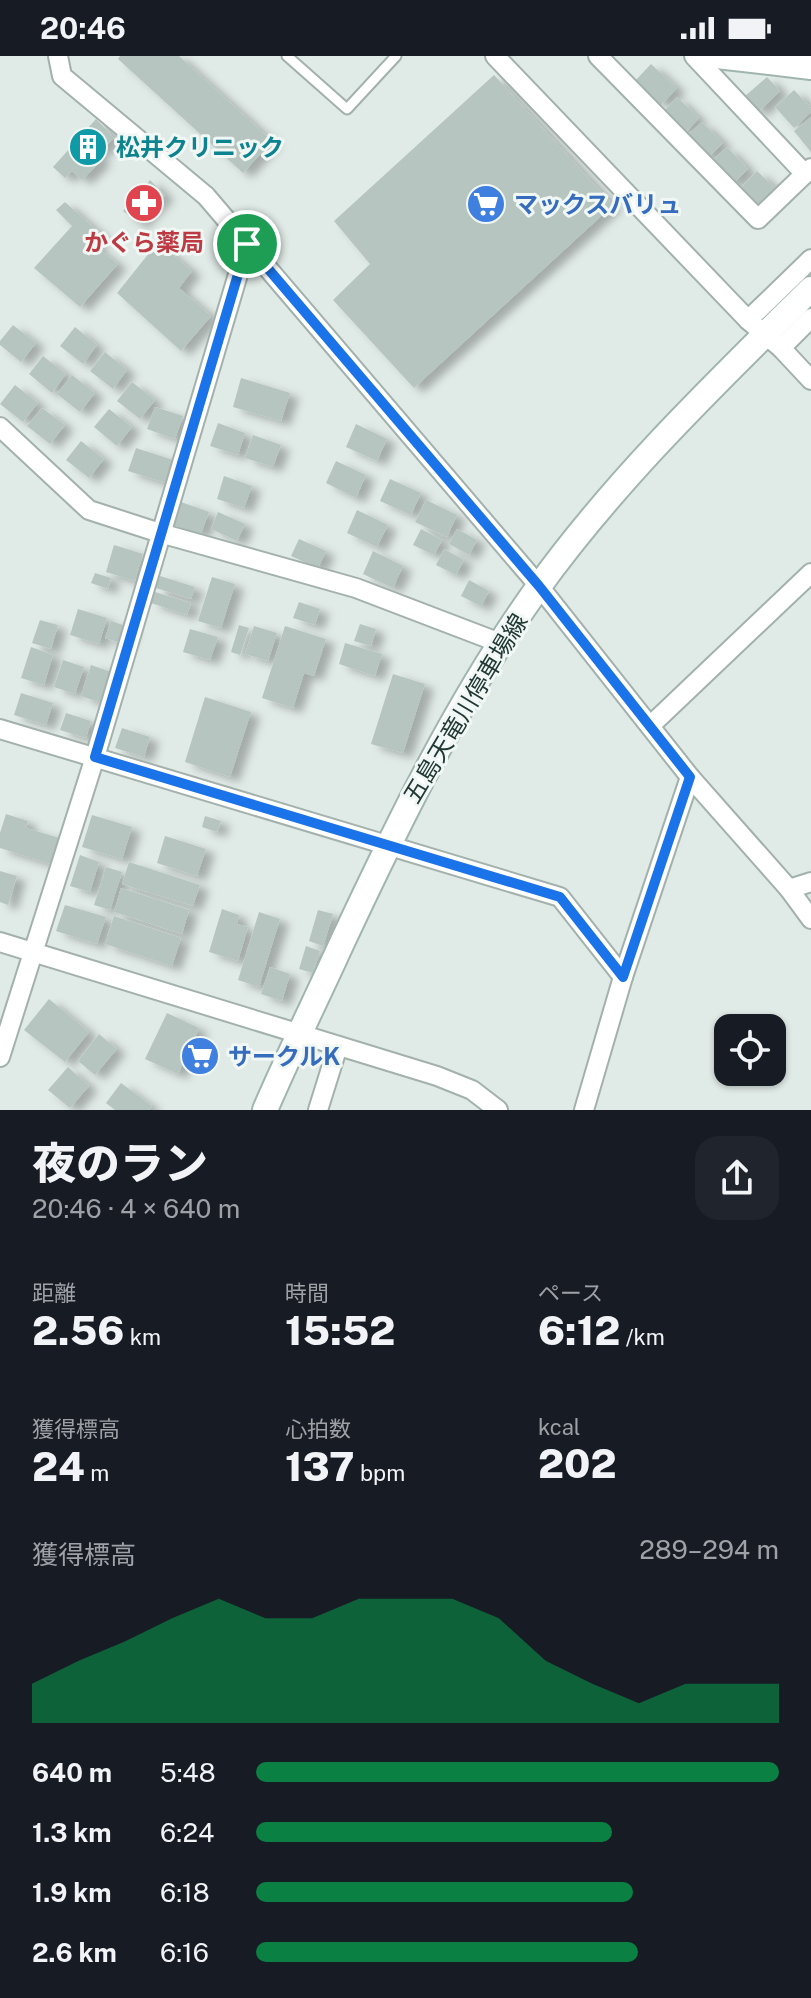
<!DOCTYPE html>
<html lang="ja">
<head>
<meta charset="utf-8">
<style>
	:root { --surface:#171b24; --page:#20242c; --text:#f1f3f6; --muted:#9ea1a6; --accent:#0b8043 }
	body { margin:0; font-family:"Public Sans","Noto Sans JP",sans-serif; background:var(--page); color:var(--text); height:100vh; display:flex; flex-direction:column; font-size:30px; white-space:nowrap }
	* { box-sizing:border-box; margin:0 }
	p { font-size:26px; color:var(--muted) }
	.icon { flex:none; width:44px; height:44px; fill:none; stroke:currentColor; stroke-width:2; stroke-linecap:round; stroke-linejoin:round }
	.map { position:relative; height:1054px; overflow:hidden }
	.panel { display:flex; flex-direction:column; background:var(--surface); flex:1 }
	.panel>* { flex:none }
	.controls { position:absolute; left:714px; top:958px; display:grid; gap:16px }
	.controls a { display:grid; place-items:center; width:72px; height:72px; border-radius:16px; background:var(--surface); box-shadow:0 2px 6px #0004; font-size:40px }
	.pin { position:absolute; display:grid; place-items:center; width:68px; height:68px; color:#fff; margin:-34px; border:4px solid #fff; border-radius:50%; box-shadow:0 2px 8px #0007 }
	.round { display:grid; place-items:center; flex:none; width:84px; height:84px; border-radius:24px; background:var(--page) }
	.overview { display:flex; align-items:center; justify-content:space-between; height:136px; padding:0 32px }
	h1 { font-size:44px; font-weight:800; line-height:60px }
	.metrics { display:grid; grid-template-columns:repeat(3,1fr); gap:12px; height:136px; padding:8px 32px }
	.metrics div { display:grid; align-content:center }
	.metrics b { font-size:40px; font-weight:800 }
	.metrics small { font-size:22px; font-weight:400 }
	.metrics p { font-size:22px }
	.chart { height:224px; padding:16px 32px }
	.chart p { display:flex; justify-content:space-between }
	.chart svg { width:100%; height:144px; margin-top:8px; fill:var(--accent); opacity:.7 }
	ul { padding:0 32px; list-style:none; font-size:26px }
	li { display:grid; grid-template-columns:128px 96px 1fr; align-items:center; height:60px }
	li i { height:20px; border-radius:10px; background:var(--accent) }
	.status { display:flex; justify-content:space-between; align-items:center; height:56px; padding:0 40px; background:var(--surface); direction:ltr }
	.status svg { height:22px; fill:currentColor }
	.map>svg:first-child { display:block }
</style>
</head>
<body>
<div class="status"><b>20:46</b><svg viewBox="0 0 49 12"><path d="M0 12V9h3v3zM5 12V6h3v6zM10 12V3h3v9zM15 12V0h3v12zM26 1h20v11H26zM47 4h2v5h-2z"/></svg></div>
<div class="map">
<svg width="811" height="1054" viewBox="0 0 811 1054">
	<defs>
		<filter id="shadow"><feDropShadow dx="9" dy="5" stdDeviation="4" flood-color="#0004"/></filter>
	</defs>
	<rect width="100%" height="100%" fill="#e0eae6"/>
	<g fill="#b6c5c0" filter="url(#shadow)">
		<path d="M120 0H179L272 85 243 117 118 3Z"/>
		<path d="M651 8 677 32 661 49 635 25Z"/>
		<path d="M494 19 613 149 414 332 333 244 370 208 334 165Z"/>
		<path d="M767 21 780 35 758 56 744 41Z"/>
		<path d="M794 34 811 52V56L794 72 775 51Z"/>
		<path d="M677 41 699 62 684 78 662 57Z"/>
		<path d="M811 61V96L794 75Z"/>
		<path d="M96 63 114 82 96 100 102 104 82 124 72 115 65 122 53 111Z"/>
		<path d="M702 66 723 87 707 103 686 81Z"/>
		<path d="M727 91 748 113 732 129 710 107Z"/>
		<path d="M757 115 776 133 758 153 738 135Z"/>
		<path d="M150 124 165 139 139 168 123 155Z"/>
		<path d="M65 146 102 179 94 189 118 208 80 251 34 212 72 170 56 154Z"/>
		<path d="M158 186 192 215 179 232 211 260 181 295 117 237Z"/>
		<path d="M13 269 36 287 21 306 0 289V285Z"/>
		<path d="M75 271 97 289 83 308 60 290Z"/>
		<path d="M105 296 127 314 113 333 90 315Z"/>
		<path d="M43 300 66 318 52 337 29 318Z"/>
		<path d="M72 319 95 337 80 356 57 338Z"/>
		<path d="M241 322 290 337 281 365 233 351Z"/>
		<path d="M132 326 155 344 140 363 117 345Z"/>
		<path d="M15 329 38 347 23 366 0 348Z"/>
		<path d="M155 351 183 360 175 383 147 373Z"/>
		<path d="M42 352 65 369 50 388 27 370Z"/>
		<path d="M109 353 132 371 117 390 94 371Z"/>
		<path d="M218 367 245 377 238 399 210 390Z"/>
		<path d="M356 368 387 383 377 405 346 391Z"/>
		<path d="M253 379 281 389 273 411 245 402Z"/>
		<path d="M81 385 104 403 89 422 66 404Z"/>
		<path d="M136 392 173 404 166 427 128 415Z"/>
		<path d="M336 405 366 419 356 442 326 427Z"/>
		<path d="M224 420 252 430 244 452 217 443Z"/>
		<path d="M390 423 421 437 411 459 380 445Z"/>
		<path d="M426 444 457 459 447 481 415 466Z"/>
		<path d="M181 446 209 456 201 478 173 469Z"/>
		<path d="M357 454 388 469 377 491 347 477Z"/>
		<path d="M218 456 245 468 237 485 211 473Z"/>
		<path d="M421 473 442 484 434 499 413 489Z"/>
		<path d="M457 473 477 484 469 499 449 488Z"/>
		<path d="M299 483 326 495 318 512 291 500Z"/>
		<path d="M114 489 143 498 135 525 106 516Z"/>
		<path d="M444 493 464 504 456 519 436 509Z"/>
		<path d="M373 495 403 510 393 532 363 518Z"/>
		<path d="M95 517 111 522 108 533 91 527Z"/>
		<path d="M160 520 195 531 191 543 156 532Z"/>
		<path d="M212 521 235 528 221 572 198 565Z"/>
		<path d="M469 524 489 535 481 550 461 540Z"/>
		<path d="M155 536 191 547 187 559 151 547Z"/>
		<path d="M299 546 320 553 315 569 293 562Z"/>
		<path d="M78 553 107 562 99 588 70 579Z"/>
		<path d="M40 564 58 569 51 593 32 587Z"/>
		<path d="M111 565 129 571 124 588 105 582Z"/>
		<path d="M360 568 376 573 371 590 354 585Z"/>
		<path d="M239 569 249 572 240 599 231 596Z"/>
		<path d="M254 570 277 577 268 605 245 598Z"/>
		<path d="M285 570 326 583 314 620 304 617 293 652 262 642Z"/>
		<path d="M190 573 218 581 210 604 183 596Z"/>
		<path d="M345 587 382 598 375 620 339 608Z"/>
		<path d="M31 591 53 599 44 629 21 622Z"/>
		<path d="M63 604 84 611 75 638 54 631Z"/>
		<path d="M91 609 111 616 102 647 81 640Z"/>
		<path d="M393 618 425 628 403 697 371 688Z"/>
		<path d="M21 637 53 647 46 669 14 659Z"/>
		<path d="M205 641 251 656 230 721 185 706Z"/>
		<path d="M66 657 91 665 86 682 60 674Z"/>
		<path d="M122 672 150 681 144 701 115 692Z"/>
		<path d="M6 758 28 765 26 772 59 782 51 808 0 792V777Z"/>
		<path d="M92 759 132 771 122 803 82 791Z"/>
		<path d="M205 760 221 765 217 776 202 771Z"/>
		<path d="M165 780 206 793 197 820 157 807Z"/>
		<path d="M80 799 99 806 90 836 70 830Z"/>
		<path d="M129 806 200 829 193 850 122 828Z"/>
		<path d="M106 811 122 816 110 854 94 849Z"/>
		<path d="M0 815 17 820 8 849 0 846Z"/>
		<path d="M121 832 189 854 182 878 114 856Z"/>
		<path d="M65 849 106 861 97 888 56 875Z"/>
		<path d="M222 853 239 859 237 868 248 871 238 905 209 896Z"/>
		<path d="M318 854 333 858 323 890 309 885Z"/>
		<path d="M259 856 280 863 259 931 238 924Z"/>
		<path d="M114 860 181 882 172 910 105 888Z"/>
		<path d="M306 890 320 895 313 917 299 913Z"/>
		<path d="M270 911 290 918 282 945 261 938Z"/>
		<path d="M49 943 89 976 65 1006 24 974Z"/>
		<path d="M167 957 199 972 178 1018 145 1003Z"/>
		<path d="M99 978 117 993 95 1019 78 1005Z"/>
		<path d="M68 1011 89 1030 70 1052 48 1034Z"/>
		<path d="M121 1027 152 1050 149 1054H115L106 1047Z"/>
	</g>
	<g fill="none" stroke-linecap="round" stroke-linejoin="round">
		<g stroke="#a3b1ad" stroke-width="13">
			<path id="lane" d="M287 0 347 53 396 0"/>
		</g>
		<g stroke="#a3b1ad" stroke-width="22">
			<g id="street">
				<path d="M58 0 62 20 206 140 539 530 690 721 789 833 811 863"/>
				<path d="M495 0 748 264 781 292 811 324"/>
				<path d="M598 0 758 163 811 112"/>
				<path d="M694 0 805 118"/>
				<path d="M748 264 811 203"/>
				<path d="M781 292 811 262"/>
				<path d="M0 371 89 454 160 477 356 532 500 587"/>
				<path d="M650 670 811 517"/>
				<path d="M0 673 560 841 623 921 584 1054"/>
				<path d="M789 833 811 826"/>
				<path d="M0 886 437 1020 472 1034 498 1054"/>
				<path d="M623 921 690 721"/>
				<path d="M0 1001 95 701 247 188"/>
				<path d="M318 1054 338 990"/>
			</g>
		</g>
		<g stroke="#a0b5af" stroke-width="28">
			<g id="secondary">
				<path d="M717 0 811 11"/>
				<path d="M265 1054C289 998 316 944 341 889 399 765 458 644 537 533 616 423 715 328 811 233"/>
			</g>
		</g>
		<use href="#lane" stroke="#fff" stroke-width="9"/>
		<use href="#street" stroke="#fff" stroke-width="18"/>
		<use href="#secondary" stroke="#fff" stroke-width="24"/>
	</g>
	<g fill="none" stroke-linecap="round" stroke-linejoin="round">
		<g stroke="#fff" stroke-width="16">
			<path id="route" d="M247 188 539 530 690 721 623 921 560 841 95 701Z"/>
		</g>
		<use href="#route" stroke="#1a73e8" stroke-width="10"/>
	</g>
	<defs>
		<g id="building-disc" transform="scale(2)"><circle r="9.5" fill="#0f9aa8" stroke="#f1f7f4"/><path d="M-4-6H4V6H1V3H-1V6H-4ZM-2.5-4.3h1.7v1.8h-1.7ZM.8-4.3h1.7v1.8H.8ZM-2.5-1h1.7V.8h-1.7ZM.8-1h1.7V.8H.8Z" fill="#fff"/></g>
		<g id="pharmacy-disc" transform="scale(2)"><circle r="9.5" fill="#e0444e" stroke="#f1f7f4"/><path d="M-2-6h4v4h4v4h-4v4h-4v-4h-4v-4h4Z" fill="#fff"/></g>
		<g id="supermarket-disc" transform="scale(2)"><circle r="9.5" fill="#3f7fe0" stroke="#f1f7f4"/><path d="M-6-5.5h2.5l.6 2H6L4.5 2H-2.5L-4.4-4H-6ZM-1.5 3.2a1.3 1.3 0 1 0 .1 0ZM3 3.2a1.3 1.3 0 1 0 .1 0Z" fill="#fff"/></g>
	</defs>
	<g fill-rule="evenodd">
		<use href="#building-disc" x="88" y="91"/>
		<use href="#pharmacy-disc" x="144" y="147"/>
		<use href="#supermarket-disc" x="486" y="148"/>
		<use href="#supermarket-disc" x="200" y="1000"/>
	</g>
	<g text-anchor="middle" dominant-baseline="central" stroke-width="6" stroke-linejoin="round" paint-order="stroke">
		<g font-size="24" font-weight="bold" fill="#0d838f" stroke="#f1f7f4" text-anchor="start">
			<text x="116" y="91">松井クリニック</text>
		</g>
		<g font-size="24" font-weight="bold" fill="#366cbe" stroke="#f1f7f4" text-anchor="start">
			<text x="514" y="148">マックスバリュ</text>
			<text x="228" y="1000">サークルK</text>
		</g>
		<g font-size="24" font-weight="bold" fill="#be3a42" stroke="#f1f7f4">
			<text x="144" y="186">かぐら薬局</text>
		</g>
		<g font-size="24" fill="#223935" stroke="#f1f7f4">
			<text transform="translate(465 652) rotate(-59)">五島天竜川停車場線</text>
		</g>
	</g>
</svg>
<div class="controls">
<a><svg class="icon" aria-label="locate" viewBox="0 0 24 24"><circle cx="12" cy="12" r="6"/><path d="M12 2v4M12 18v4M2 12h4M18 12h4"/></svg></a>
</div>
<div class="pin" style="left:247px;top:188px;background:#1e9e55"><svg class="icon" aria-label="arrive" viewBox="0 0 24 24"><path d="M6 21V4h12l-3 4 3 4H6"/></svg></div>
</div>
<section class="panel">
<div class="overview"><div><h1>夜のラン</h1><p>20:46 · 4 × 640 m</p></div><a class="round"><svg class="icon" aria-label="share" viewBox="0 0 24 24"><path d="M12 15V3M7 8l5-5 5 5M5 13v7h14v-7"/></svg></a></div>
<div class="metrics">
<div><p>距離</p><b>2.56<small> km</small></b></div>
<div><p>時間</p><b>15:52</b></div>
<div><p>ペース</p><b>6:12<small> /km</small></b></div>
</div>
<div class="metrics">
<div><p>獲得標高</p><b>24<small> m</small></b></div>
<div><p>心拍数</p><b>137<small> bpm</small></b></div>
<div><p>kcal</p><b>202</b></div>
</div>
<div class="chart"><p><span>獲得標高</span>289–294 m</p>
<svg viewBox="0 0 160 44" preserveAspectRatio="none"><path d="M0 44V32L10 25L20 19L30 12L40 6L50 12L60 12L70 6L80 6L90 6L100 12L110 25L120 32L130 38L140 32L150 32L160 32V44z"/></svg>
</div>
<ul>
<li><b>640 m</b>5:48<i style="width:100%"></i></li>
<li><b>1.3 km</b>6:24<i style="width:68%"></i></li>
<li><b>1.9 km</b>6:18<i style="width:72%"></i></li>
<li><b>2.6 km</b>6:16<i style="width:73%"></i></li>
</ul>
</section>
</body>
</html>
